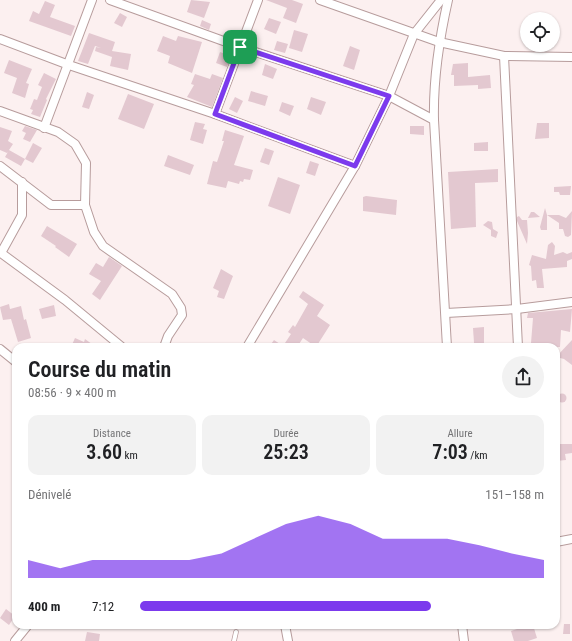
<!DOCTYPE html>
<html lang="fr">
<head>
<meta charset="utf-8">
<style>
	:root { --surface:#fff; --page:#f2f2f2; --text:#202124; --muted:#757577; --accent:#7c3aed }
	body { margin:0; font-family:"Roboto Condensed",sans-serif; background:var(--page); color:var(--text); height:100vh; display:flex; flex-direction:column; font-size:15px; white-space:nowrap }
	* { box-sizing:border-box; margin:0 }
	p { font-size:13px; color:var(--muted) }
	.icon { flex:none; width:22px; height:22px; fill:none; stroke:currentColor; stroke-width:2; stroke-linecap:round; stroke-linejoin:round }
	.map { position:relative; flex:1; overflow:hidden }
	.sheet { position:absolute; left:12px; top:343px; width:548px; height:286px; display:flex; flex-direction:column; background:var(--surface); border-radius:12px; box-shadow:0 1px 3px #0004 }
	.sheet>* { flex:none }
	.fabs { position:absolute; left:520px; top:12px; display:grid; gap:8px }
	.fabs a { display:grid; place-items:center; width:40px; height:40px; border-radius:50%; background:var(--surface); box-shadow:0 1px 3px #0004; font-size:20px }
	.pin { position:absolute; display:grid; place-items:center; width:34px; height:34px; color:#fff; margin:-17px; border-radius:8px; box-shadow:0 2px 6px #0006 }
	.round { display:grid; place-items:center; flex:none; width:42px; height:42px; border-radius:21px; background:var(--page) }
	.head { display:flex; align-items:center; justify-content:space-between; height:68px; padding:0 16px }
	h1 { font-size:22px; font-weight:600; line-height:30px }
	.figures { display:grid; grid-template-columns:repeat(3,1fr); gap:6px; height:68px; padding:4px 16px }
	.figures div { display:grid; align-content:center; border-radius:10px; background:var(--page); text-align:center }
	.figures b { font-size:20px; font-weight:600 }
	.figures small { font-size:11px; font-weight:400 }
	.figures p { font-size:11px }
	.chart { height:112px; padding:8px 16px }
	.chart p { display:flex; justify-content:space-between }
	.chart svg { width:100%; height:72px; margin-top:4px; fill:var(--accent); opacity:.7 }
	ul { padding:0 16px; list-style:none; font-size:13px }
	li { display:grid; grid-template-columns:64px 48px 1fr; align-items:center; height:30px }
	li i { height:10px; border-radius:5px; background:var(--accent) }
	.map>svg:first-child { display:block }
</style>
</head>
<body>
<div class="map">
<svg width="572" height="641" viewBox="0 0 572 641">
	<rect width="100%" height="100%" fill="#fcf0f0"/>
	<g fill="#e3c8d0">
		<path d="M191 0 210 2 204 18 187 12Z"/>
		<path d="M266 0H292L303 4 296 23 283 18 287 8Z"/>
		<path d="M45 1 55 5 50 17 75 26 71 36 29 21 33 11 39 14Z"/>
		<path d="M120 13 127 17 122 27 114 23Z"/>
		<path d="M269 18 281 22 276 34 264 29Z"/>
		<path d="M202 20 211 24 209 30 200 26Z"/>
		<path d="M294 30 308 34 302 52 289 48Z"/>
		<path d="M89 33 115 42 112 51 131 54 128 70 110 66 112 57 95 51 96 47 101 48 95 46 88 64 78 61Z"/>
		<path d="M163 36 176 41 178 36 202 42 192 73 168 63 170 56 157 51Z"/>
		<path d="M277 41 288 44 285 53 274 50Z"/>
		<path d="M350 46 360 50 354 70 343 66Z"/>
		<path d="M220 52 231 56 227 67 216 63Z"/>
		<path d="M9 60 32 69 26 83 29 84 25 98 12 93 17 78 4 73Z"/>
		<path d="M468 63V77L490 75 491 88 478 89V85L454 86V75H451L453 64Z"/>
		<path d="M265 64 277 69 273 79 262 75Z"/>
		<path d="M44 73 56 79 46 99 47 100 40 117 31 114 33 110 30 109 34 99 37 100 42 87 38 85Z"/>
		<path d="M195 74 210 79 212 74 223 78 212 107 187 97 194 85 191 84Z"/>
		<path d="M251 91 268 96 265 106 248 101Z"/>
		<path d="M87 92 94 95 89 109 82 107Z"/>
		<path d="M128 94 154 104 144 129 118 119Z"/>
		<path d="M235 97 243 101 237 113 229 109Z"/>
		<path d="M311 97 326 102 321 115 307 109Z"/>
		<path d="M282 102 294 106 290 116 279 111Z"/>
		<path d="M195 122 205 124 203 129 207 130 203 144 190 140Z"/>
		<path d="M537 123H549V138L535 139Z"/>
		<path d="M25 126 37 130 30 142 23 139 26 133 22 131Z"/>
		<path d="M410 126H424V135L410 134Z"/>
		<path d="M0 127 12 131 8 141 13 144 9 150 25 159 21 166 5 157 8 152 7 153 0 150Z"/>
		<path d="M225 130 244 136 234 165 253 170 250 180 244 179 243 182 240 181 239 184 228 181 226 188 207 184 213 161 217 162 224 141H222Z"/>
		<path d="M488 142V151H474V143Z"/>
		<path d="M33 143 42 148 33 163 25 159Z"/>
		<path d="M265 148 274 151 269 165 260 162Z"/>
		<path d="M168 155 194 165 190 175 164 166Z"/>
		<path d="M310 161 319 164 315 176 306 173Z"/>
		<path d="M498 169V182L475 183 476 227 451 229 448 172Z"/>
		<path d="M278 177 300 185 290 214 268 206Z"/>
		<path d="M571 186 570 195H560L559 192H554V187Z"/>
		<path d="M366 196 397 200 396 215 363 211V197Z"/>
		<path d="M545 208 547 215H559L566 218 572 211 571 235 568 237 565 236 563 229H559V223L547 215V230H541L540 227Z"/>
		<path d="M531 212H534L540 217 528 218Z"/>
		<path d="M519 216 522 220H527L528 233 527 244 517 221V217Z"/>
		<path d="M488 221 492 222 493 229 498 232 496 238 491 236V230L483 225Z"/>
		<path d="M47 226 77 244 69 257 55 247 56 246 41 236Z"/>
		<path d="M552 242 555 246 554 255 563 252 567 254 572 252V259L567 261V267L542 269 544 288H537L536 280 532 281 531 266 529 265 532 255 546 259 548 245Z"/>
		<path d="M109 257 122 266 100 300 92 294 101 281 89 274 96 263 103 267Z"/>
		<path d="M221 269 233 276 224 299 217 297 219 291 213 288Z"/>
		<path d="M303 291 324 305 317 316 330 325 316 347 303 338 297 347H269L274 340 283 346 291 334 288 332 293 325 295 327 308 304 299 297Z"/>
		<path d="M9 304 10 309 21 306 24 320 26 319 31 338 18 342 11 319 3 320 0 307Z"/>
		<path d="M54 305 56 316 42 319 39 309Z"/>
		<path d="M572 309 570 332 561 330 560 347H536V343H531L533 318H527L528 313Z"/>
		<path d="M484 327V343H474L473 328Z"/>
		<path d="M75 338 84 342 85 339 96 347H71Z"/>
		<path d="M572 340V365L564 359 556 357Z"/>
		<circle cx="562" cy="398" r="4.5"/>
		<path d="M556 444H572V453L565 454 566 460 556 461Z"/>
		<path d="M6 609 15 616 9 625 0 618Z"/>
		<path d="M564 624H570V634H563Z"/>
		<path d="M529 625H533L537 638 528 641H514L511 631Z"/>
		<path d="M87 632 100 634 99 641H85Z"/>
	</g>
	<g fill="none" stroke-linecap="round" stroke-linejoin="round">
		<g stroke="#b79c9c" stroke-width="5.5">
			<path id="lane" d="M234 641 236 632"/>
		</g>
		<g stroke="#b79c9c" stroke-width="10">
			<g id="street">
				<path d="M110 0 240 47 389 96 434 120 447 347"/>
				<path d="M320 0 439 42 504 56 572 57"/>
				<path d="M0 39 69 65 215 114 355 166"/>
				<path d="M504 56 518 347"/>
				<path d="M0 111 58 132 75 144 86 163 85 205 94 232 103 246 172 294 181 308 182 315 168 336 164 347"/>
				<path d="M215 114 258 0"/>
				<path d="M434 120C433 78 439 40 448 0"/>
				<path d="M44 128 92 0"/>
				<path d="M0 166 51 205H85"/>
				<path d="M22 182V215L1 253 65 300 122 347"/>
				<path d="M446 313 517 309 572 302"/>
				<path d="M247 347 355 166 389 96 414 34 441 0"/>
				<path d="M0 349 16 362"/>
				<path d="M556 542 572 539"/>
				<path d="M285 625 288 641"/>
				<path d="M462 625 464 641"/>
				<path d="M15 641 28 625"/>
			</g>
		</g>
		<use href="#lane" stroke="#fff" stroke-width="4"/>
		<use href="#street" stroke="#fff" stroke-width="8"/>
	</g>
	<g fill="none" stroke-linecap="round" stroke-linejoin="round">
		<g stroke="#fff" stroke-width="8">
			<path id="route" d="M240 47 389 96 355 166 215 114Z"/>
		</g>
		<use href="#route" stroke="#7c3aed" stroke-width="5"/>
	</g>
</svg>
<div class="fabs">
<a><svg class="icon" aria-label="locate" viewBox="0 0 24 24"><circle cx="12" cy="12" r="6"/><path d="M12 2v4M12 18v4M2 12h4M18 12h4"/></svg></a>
</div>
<div class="pin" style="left:240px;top:47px;background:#1e9e55"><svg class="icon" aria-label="arrive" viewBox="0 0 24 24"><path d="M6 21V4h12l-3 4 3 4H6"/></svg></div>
<section class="sheet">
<div class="head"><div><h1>Course du matin</h1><p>08:56 · 9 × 400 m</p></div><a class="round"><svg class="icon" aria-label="share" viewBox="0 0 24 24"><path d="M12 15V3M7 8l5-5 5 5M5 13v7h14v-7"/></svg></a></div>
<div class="figures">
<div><p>Distance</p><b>3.60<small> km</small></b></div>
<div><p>Durée</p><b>25:23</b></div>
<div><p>Allure</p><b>7:03<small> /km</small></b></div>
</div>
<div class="chart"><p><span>Dénivelé</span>151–158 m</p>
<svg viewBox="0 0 160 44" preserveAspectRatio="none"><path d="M0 44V33L10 38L20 33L30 33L40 33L50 33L60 29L70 20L80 11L90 6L100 11L110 20L120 20L130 20L140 24L150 29L160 33V44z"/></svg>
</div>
<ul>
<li><b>400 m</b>7:12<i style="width:72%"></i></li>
</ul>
</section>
</div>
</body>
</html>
